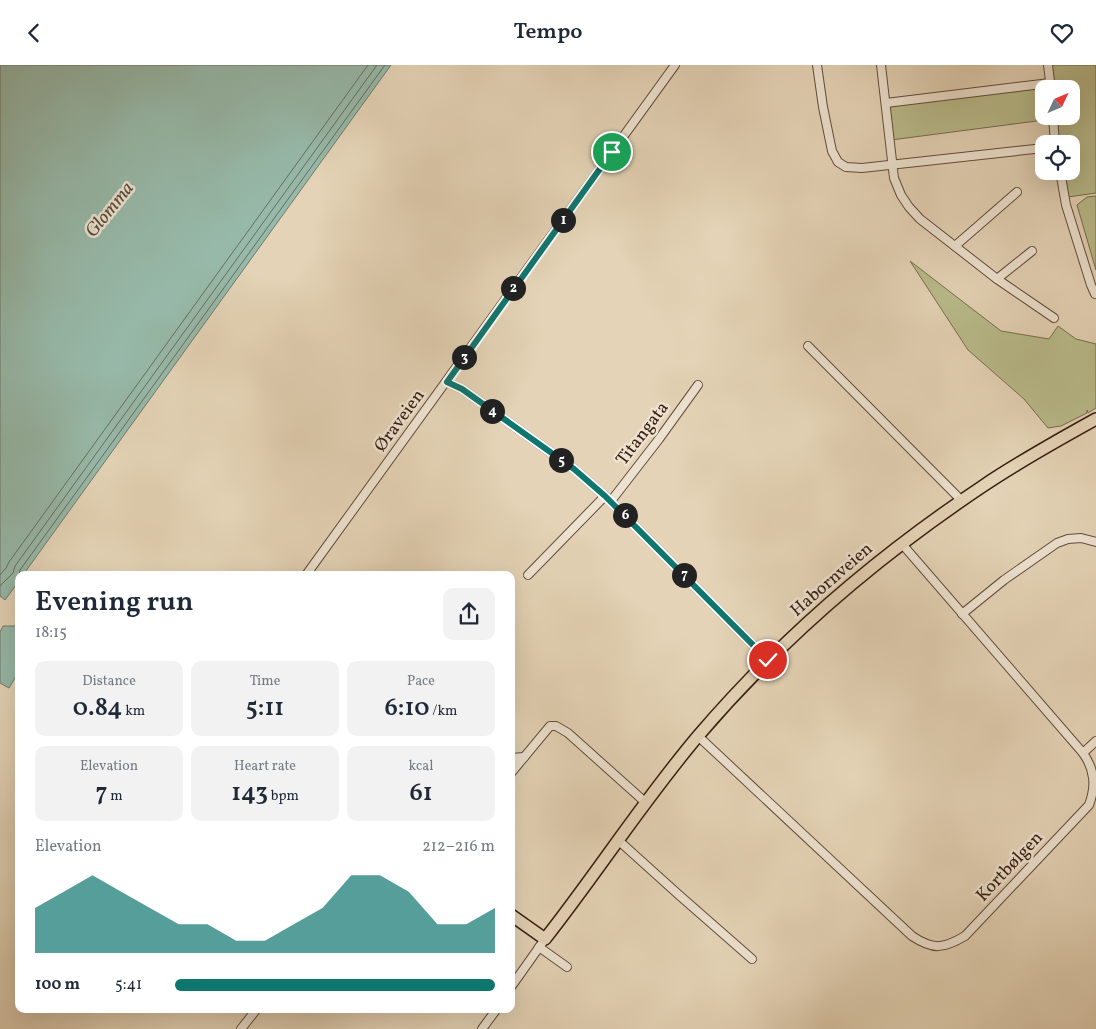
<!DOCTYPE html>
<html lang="en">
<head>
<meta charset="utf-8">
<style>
	:root { --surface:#fff; --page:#f2f2f3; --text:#1f2937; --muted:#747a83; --accent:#0f766e }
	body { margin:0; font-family:Vollkorn,serif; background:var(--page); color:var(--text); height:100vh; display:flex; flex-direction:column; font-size:19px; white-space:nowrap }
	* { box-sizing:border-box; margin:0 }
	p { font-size:16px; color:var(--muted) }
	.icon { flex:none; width:28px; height:28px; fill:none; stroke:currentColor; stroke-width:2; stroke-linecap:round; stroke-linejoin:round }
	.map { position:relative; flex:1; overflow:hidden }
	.drawer { position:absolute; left:15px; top:506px; width:500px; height:442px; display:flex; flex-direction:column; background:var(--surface); border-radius:10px; box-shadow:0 5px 20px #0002 }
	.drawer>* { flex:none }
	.needle { width:32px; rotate:46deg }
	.buttons { position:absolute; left:1035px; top:15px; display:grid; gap:10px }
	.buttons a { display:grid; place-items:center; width:45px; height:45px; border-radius:10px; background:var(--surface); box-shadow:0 5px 20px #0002; font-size:25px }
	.pin { position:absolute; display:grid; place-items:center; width:42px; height:42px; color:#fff; margin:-21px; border:2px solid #fff; border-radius:50%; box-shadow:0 1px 5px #0007 }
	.km { position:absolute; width:25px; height:25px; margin:-12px; border-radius:50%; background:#222; color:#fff; font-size:14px; line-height:25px; text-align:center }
	.round { display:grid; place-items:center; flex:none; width:52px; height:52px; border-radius:10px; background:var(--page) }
	.overview { display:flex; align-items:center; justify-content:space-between; height:85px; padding:0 20px }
	h1 { font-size:28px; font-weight:600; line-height:38px }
	.stats { display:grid; grid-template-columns:repeat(3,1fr); gap:8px; height:85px; padding:5px 20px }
	.stats div { display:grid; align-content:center; border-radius:10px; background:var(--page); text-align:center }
	.stats b { font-size:25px; font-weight:600 }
	.stats small { font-size:14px; font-weight:400 }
	.stats p { font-size:14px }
	.chart { height:140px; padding:10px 20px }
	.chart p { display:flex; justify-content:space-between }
	.chart svg { width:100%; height:90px; margin-top:5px; fill:var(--accent); opacity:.7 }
	ul { padding:0 20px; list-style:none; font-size:16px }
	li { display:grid; grid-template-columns:80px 60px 1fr; align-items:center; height:38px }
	li i { height:12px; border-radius:6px; background:var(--accent) }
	header { display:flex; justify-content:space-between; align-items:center; height:65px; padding:0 20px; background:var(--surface); font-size:22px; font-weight:600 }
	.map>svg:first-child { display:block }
</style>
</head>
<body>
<header><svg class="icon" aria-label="back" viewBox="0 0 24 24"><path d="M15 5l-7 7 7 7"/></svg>Tempo<svg class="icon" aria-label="heart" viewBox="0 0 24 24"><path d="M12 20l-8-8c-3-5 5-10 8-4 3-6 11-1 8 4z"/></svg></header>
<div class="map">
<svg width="1096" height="964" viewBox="0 0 1096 964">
	<rect width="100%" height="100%" fill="#e4d3b6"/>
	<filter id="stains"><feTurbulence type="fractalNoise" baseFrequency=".004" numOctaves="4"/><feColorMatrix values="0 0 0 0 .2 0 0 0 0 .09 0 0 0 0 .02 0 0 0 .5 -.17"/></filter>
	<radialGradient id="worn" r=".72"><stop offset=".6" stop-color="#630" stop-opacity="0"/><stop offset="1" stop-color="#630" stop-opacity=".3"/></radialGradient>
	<g fill="#b9bb8b" stroke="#796d4e">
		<path d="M1051 0H1096V128L1068 132 1063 106H1071V79H1058L1055 51H1071V24H1053Z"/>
		<path d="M1049 19 1050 24H1044V51H1052V54L891 75 887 39Z"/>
		<path d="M1096 131V205L1077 140 1087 132Z"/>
		<path d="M910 196 1001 266 1049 274 1058 261 1076 274 1096 279V343L1088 348 1087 345V348L1061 361 1048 363 1024 334 968 285Z"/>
	</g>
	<g fill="#97b9a9" stroke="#717b6d">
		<path d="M0 0H391L23 510H19V516L5 535 0 531Z"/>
		<path d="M3 561H19V606L9 623 0 618V567Z"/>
	</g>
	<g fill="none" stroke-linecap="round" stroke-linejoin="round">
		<g stroke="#686c5e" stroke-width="1">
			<path d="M0 510 6 503 9 497 368 0"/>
			<path d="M19 510 20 505 385 0"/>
			<path d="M0 521 13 508 15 501 377 0"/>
		</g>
		<g stroke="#644c3b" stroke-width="10">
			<g id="minor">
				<path d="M817 0 823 42 832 86 838 97 846 102 862 103 1044 83"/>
				<path d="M881 0 894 113 901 130 909 142 920 154 997 214 1054 253"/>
				<path d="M1048 0 1051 24"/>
				<path d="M886 38 1050 18"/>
				<path d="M1053 51 1055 79"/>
				<path d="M1060 106 1066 140 1091 220 1095 229"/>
				<path d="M955 181 1017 127"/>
				<path d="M997 214 1032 186"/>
				<path d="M808 281 962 436"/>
				<path d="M447 317 462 324 574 404 605 431 768 595"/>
				<path d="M611 436 659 374 698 320"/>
				<path d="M306 510 675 0"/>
				<path d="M528 510 605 431"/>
				<path d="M962 549 1004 515 1057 478 1068 474 1081 473 1096 477"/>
				<path d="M698 671 912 871C933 885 943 884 965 871L1089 740C1096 721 1095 705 1083 688L902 479"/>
				<path d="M1083 688 1096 676"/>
				<path d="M511 693 524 692"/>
				<path d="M511 708 550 661H556L568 668 645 737"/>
				<path d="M618 775 679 830 752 894"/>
				<path d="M539 882 567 902"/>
				<path d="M511 922 545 874"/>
				<path d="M241 964 256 945"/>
				<path d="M482 964 496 945"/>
			</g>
		</g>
		<g stroke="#391f12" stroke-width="14">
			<path id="highway" d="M511 850 545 874C597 808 643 736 698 671 780 575 878 491 983 421 1020 396 1058 375 1096 354"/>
		</g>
		<use href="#minor" stroke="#ede2d0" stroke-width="8"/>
		<use href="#highway" stroke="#e4d3b6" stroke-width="11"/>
	</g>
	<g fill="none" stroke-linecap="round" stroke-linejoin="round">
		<g stroke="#fff" stroke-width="10">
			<path id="route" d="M612 87 447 317 462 324 574 404 605 431 768 595"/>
		</g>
		<use href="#route" stroke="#0f766e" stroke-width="6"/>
	</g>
	<g text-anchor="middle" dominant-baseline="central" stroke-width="5" stroke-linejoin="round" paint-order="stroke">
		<g font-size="18" fill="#391f12" stroke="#ede2d0">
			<text transform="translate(400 356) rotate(-54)">Øraveien</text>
			<text transform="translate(643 369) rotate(-53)">Titangata</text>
			<text transform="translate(832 515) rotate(-41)">Habornveien</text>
			<text transform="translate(1010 802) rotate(-47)">Kortbølgen</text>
		</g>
		<g font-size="19" font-style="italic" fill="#554d3f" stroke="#ede2d0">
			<text transform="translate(110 145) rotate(-51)">Glomma</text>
		</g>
	</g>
	<rect width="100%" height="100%" filter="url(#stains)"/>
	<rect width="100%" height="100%" fill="url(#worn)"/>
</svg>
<div class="buttons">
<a><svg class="needle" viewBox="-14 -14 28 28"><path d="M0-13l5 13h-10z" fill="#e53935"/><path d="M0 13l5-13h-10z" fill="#747a83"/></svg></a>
<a><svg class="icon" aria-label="locate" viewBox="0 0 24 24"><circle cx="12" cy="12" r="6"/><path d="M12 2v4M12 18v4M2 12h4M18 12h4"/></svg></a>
</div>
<div class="pin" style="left:612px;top:87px;background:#1e9e55"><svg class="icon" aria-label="arrive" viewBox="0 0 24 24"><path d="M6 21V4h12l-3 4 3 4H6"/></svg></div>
<div class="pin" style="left:768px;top:595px;background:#d93025"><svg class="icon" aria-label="check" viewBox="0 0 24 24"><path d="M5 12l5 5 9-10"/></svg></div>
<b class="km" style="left:563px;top:155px">1</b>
<b class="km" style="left:513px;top:223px">2</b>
<b class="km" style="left:464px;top:292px">3</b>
<b class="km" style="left:492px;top:346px">4</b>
<b class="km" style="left:561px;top:395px">5</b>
<b class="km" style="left:625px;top:450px">6</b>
<b class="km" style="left:684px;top:510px">7</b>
<section class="drawer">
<div class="overview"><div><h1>Evening run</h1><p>18:15</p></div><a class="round"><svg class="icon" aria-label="share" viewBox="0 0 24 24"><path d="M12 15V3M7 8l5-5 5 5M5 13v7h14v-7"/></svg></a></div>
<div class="stats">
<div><p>Distance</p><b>0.84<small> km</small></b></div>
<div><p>Time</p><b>5:11</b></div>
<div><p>Pace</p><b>6:10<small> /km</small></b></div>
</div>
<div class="stats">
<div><p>Elevation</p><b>7<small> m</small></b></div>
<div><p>Heart rate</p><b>143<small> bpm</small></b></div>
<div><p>kcal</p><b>61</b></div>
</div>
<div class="chart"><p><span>Elevation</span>212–216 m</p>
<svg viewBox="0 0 160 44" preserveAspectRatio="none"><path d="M0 44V22L10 14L20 6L30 14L40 22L50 30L60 30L70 38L80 38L90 30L100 22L110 6L120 6L130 14L140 30L150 30L160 22V44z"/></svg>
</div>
<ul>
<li><b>100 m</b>5:41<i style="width:100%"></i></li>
</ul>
</section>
</div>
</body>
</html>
